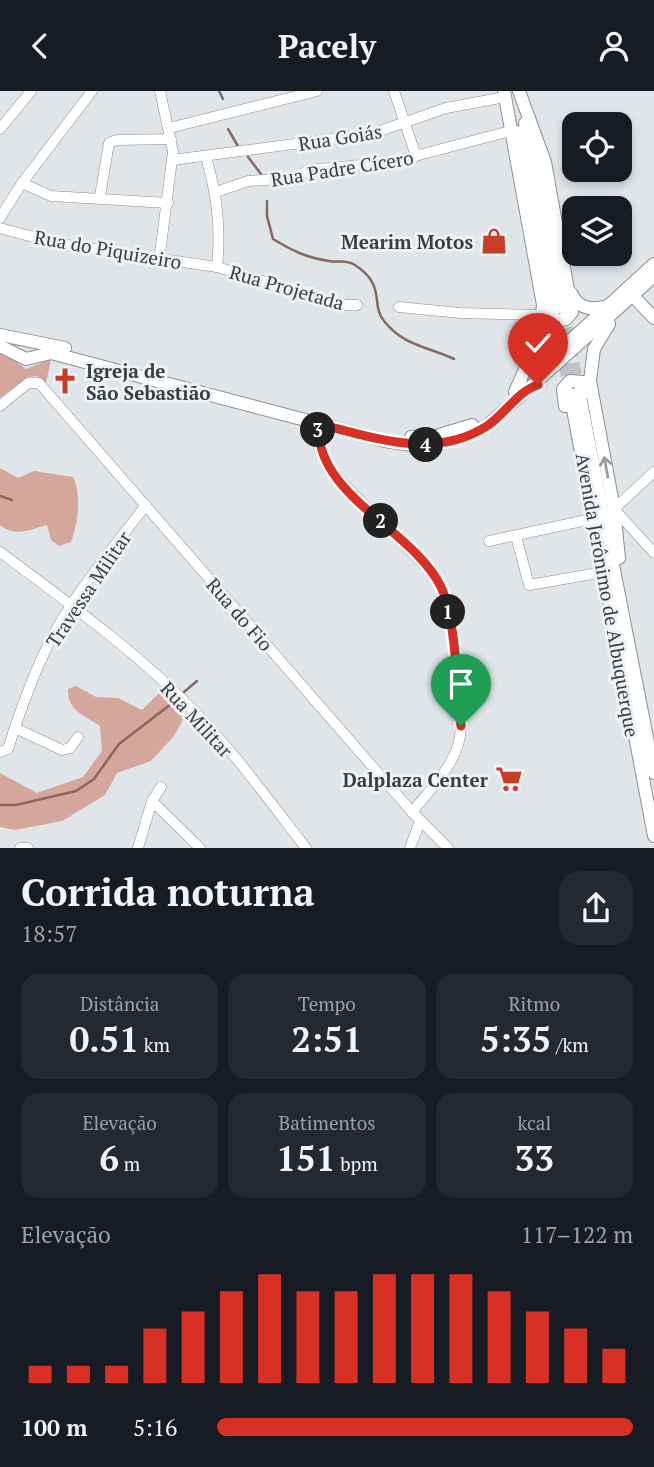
<!DOCTYPE html>
<html lang="pt">
<head>
<meta charset="utf-8">
<style>
	:root { --surface:#171b24; --page:#242831; --text:#f1f3f6; --muted:#9ea1a6; --accent:#d93025 }
	body { margin:0; font-family:"PT Serif",serif; background:var(--page); color:var(--text); height:100vh; display:flex; flex-direction:column; font-size:26px; white-space:nowrap }
	* { box-sizing:border-box; margin:0 }
	p { font-size:23px; color:var(--muted) }
	.icon { flex:none; width:38px; height:38px; fill:none; stroke:currentColor; stroke-width:2; stroke-linecap:round; stroke-linejoin:round }
	.map { position:relative; height:757px; overflow:hidden }
	.drawer { display:flex; flex-direction:column; background:var(--surface); flex:1 }
	.drawer>* { flex:none }
	.fabs { position:absolute; left:562px; top:21px; display:grid; gap:14px }
	.fabs a { display:grid; place-items:center; width:70px; height:70px; border-radius:14px; background:var(--surface); box-shadow:0 4px 10px #0003; font-size:35px }
	.pin { position:absolute; display:grid; place-items:center; width:60px; height:60px; color:#fff; margin:-72px -30px; border-radius:50% 50% 50% 0; rotate:-45deg; box-shadow:0 0 7px #0007 }
	.pin .icon { rotate:45deg }
	.km { position:absolute; width:35px; height:35px; margin:-18px; border-radius:50%; background:#222; color:#fff; font-size:19px; line-height:35px; text-align:center }
	.round { display:grid; place-items:center; flex:none; width:74px; height:74px; border-radius:21px; background:var(--page) }
	.overview { display:flex; align-items:center; justify-content:space-between; height:119px; padding:0 21px }
	h1 { font-size:38px; font-weight:600; line-height:52px }
	.stats { display:grid; grid-template-columns:repeat(3,1fr); gap:10px; height:119px; padding:7px 21px }
	.stats div { display:grid; align-content:center; border-radius:18px; background:var(--page); text-align:center }
	.stats b { font-size:35px; font-weight:600 }
	.stats small { font-size:19px; font-weight:400 }
	.stats p { font-size:19px }
	.chart { height:196px; padding:14px 21px }
	.chart p { display:flex; justify-content:space-between }
	.chart svg { width:100%; height:126px; margin-top:7px; stroke:var(--accent); stroke-width:6 }
	ul { padding:0 21px; list-style:none; font-size:23px }
	li { display:grid; grid-template-columns:112px 84px 1fr; align-items:center; height:52px }
	li i { height:18px; border-radius:9px; background:var(--accent) }
	header { display:flex; justify-content:space-between; align-items:center; height:91px; padding:0 21px; background:var(--surface); font-size:32px; font-weight:600 }
	.map>svg:first-child { display:block }
</style>
</head>
<body>
<header><svg class="icon" aria-label="back" viewBox="0 0 24 24"><path d="M15 5l-7 7 7 7"/></svg>Pacely<svg class="icon" aria-label="person" viewBox="0 0 24 24"><circle cx="12" cy="8" r="4"/><path d="M4 21q1-7 8-7t8 7"/></svg></header>
<div class="map">
<svg width="654" height="757" viewBox="0 0 654 757">
	<rect width="100%" height="100%" fill="#dfe5e8"/>
	<g fill="#d5a69c">
		<path d="M0 259 26 278 51 268 46 292 37 285 28 286 0 307Z"/>
		<path d="M0 377 18 387 34 380 73 386C82 404 78 432 71 451L59 455 51 449 47 434C30 438 17 447 0 434Z"/>
		<path d="M76 595 96 606 118 607 142 619 162 599 186 623 174 645 151 670 117 682 105 704 62 730 15 739 0 736V682L37 702 83 686 102 660 100 635C84 624 67 620 68 598Z"/>
	</g>
	<g fill="none" stroke-linecap="round" stroke-linejoin="round">
		<g stroke="#886760" stroke-width="2.5">
			<path d="M219 0 223 8"/>
			<path d="M228 38 239 57"/>
			<path d="M248 66 261 83"/>
			<path d="M267 110V125L273 148C291 159 307 167 329 170 339 172 345 168 355 174 387 195 370 213 384 230 405 256 427 255 454 268"/>
			<path d="M0 405 12 409"/>
			<path d="M184 601 197 590"/>
			<path d="M0 714H16L76 700 94 688 119 653 175 610"/>
		</g>
		<g stroke="#bec3c6" stroke-width="12" stroke-dasharray="12 6" stroke-linecap="butt">
			<path d="M563 219 579 300"/>
			<path d="M554 220 570 301"/>
		</g>
		<g stroke="#8b9093" stroke-width="11">
			<g id="minor">
				<path d="M394 0 416 65"/>
				<path d="M169 37 317 0"/>
				<path d="M0 38 31 0"/>
				<path d="M206 66C217 104 221 137 217 176"/>
				<path d="M172 69 371 43 446 17 505 6"/>
				<path d="M22 92 51 105 168 112"/>
				<path d="M216 101 248 90 296 87 308 79 392 71 510 40"/>
				<path d="M100 105 109 52 117 49 171 48"/>
				<path d="M0 127 22 92 92 0"/>
				<path d="M0 137 60 153 217 176 340 214H357"/>
				<path d="M159 170 173 61 160 0"/>
				<path d="M399 216 460 222 543 224"/>
				<path d="M0 315 28 292H39L412 721 448 757"/>
				<path d="M319 333 318 354 328 377 435 485C451 511 468 625 458 654 450 680 428 701 412 721"/>
				<path d="M654 381 614 418 654 462"/>
				<path d="M516 445 529 494 598 482"/>
				<path d="M489 450 587 429"/>
				<path d="M0 461C67 511 136 560 194 620 235 662 270 711 306 757"/>
				<path d="M15 637 62 659 70 657 78 646"/>
				<path d="M0 661 8 658C19 623 31 589 47 556 72 505 112 459 146 414"/>
				<path d="M152 710 200 757"/>
				<path d="M20 757H28"/>
				<path d="M138 757 152 710 161 696"/>
				<path d="M410 757 420 730"/>
			</g>
		</g>
		<g stroke="#8b9093" stroke-width="14">
			<g id="major">
				<path d="M504 0 543 214 540 244 515 301"/>
				<path d="M519 0 545 71 572 221 566 228 556 230 548 226 544 215"/>
				<path d="M525 32 563 217"/>
				<path d="M517 41 554 219"/>
				<path d="M571 202C579 219 592 219 608 215"/>
				<path d="M633 205 654 227"/>
				<path d="M609 233 594 258 590 290 614 418 619 467"/>
				<path d="M0 244 65 257"/>
				<path d="M0 255 26 268 51 262 385 350 413 354 443 352 487 335 654 185"/>
				<path d="M545 273 654 173"/>
				<path d="M579 301 654 682"/>
				<path d="M570 303 654 745"/>
				<path d="M565 315 563 298 570 290 583 291 590 302"/>
				<path d="M411 346 436 345 472 334"/>
			</g>
		</g>
		<use href="#minor" stroke="#fff" stroke-width="10"/>
		<use href="#major" stroke="#fff" stroke-width="12"/>
	</g>
	<defs><path id="oneway-shaft" d="M-6 0H5M1.5-3L5.5 0L1.5 3" fill="none" stroke-width="1.6" stroke-linecap="round" stroke-linejoin="round" transform="scale(1.75)"/></defs>
	<use stroke="#9c9e9e" href="#oneway-shaft" transform="translate(606 376) rotate(-100)"/>
	<g fill="none" stroke-linecap="round" stroke-linejoin="round">
		<g stroke="#fff" stroke-width="14">
			<path id="route" d="M461 635C458 601 455 524 441 496 414 439 313 403 319 333 375 347 434 369 487 335 504 324 519 299 538 294"/>
		</g>
		<use href="#route" stroke="#d93025" stroke-width="9"/>
	</g>
	<defs>
		<g id="shop-bare" transform="scale(2.1)"><path d="M-5-2.5h2.3a2.7 3.5 0 0 1 5.4 0H5L5.5 6h-11ZM-1.5-2.5h3a1.5 2.3 0 0 0-3 0Z" fill="#c83d25" stroke="#ecf2f5" stroke-width="2.5" paint-order="stroke"/></g>
		<g id="church-bare" transform="scale(2.1)"><path d="M-1.2-6h2.4v3.5h3.3v2.4h-3.3V6h-2.4V-.1h-3.3v-2.4h3.3Z" fill="#c83d25" stroke="#ecf2f5" stroke-width="2.5" paint-order="stroke"/></g>
		<g id="supermarket-bare" transform="scale(2.1)"><path d="M-6-5.5h2.5l.6 2H6L4.5 2H-2.5L-4.4-4H-6ZM-1.5 3.2a1.3 1.3 0 1 0 .1 0ZM3 3.2a1.3 1.3 0 1 0 .1 0Z" fill="#c83d25" stroke="#ecf2f5" stroke-width="2.5" paint-order="stroke"/></g>
	</defs>
	<g fill-rule="evenodd">
		<use href="#shop-bare" x="494" y="150"/>
		<use href="#church-bare" x="65" y="290"/>
		<use href="#supermarket-bare" x="509" y="688"/>
	</g>
	<g text-anchor="middle" dominant-baseline="central" stroke-width="6" stroke-linejoin="round" paint-order="stroke">
		<g font-size="19" fill="#3a3d3e" stroke="#ecf2f5">
			<text transform="translate(340 46) rotate(-9)">Rua Goiás</text>
			<text transform="translate(342 77) rotate(-9)">Rua Padre Cícero</text>
			<text transform="translate(108 158) rotate(10)">Rua do Piquizeiro</text>
			<text transform="translate(287 196) rotate(16)">Rua Projetada</text>
			<text transform="translate(88 498) rotate(-56)">Travessa Militar</text>
			<text transform="translate(608 504) rotate(80)">Avenida Jerônimo de Albuquerque</text>
			<text transform="translate(240 523) rotate(49)">Rua do Fio</text>
			<text transform="translate(197 628) rotate(47)">Rua Militar</text>
		</g>
		<g font-size="19" font-weight="bold" fill="#3a3d3e" stroke="#ecf2f5" text-anchor="end">
			<text x="473" y="150">Mearim Motos</text>
			<text x="86" y="279" text-anchor="start">Igreja de<tspan x="86" dy="22">São Sebastião</tspan></text>
			<text x="488" y="688">Dalplaza Center</text>
		</g>
	</g>
</svg>
<div class="fabs">
<a><svg class="icon" aria-label="locate" viewBox="0 0 24 24"><circle cx="12" cy="12" r="6"/><path d="M12 2v4M12 18v4M2 12h4M18 12h4"/></svg></a>
<a><svg class="icon" aria-label="layers" viewBox="0 0 24 24"><path d="M12 4l9 5-9 5-9-5zM3 14l9 5 9-5"/></svg></a>
</div>
<div class="pin" style="left:461px;top:635px;background:#1e9e55"><svg class="icon" aria-label="arrive" viewBox="0 0 24 24"><path d="M6 21V4h12l-3 4 3 4H6"/></svg></div>
<div class="pin" style="left:538px;top:294px;background:#d93025"><svg class="icon" aria-label="check" viewBox="0 0 24 24"><path d="M5 12l5 5 9-10"/></svg></div>
<b class="km" style="left:448px;top:521px">1</b>
<b class="km" style="left:381px;top:430px">2</b>
<b class="km" style="left:318px;top:339px">3</b>
<b class="km" style="left:426px;top:354px">4</b>
</div>
<section class="drawer">
<div class="overview"><div><h1>Corrida noturna</h1><p>18:57</p></div><a class="round"><svg class="icon" aria-label="share" viewBox="0 0 24 24"><path d="M12 15V3M7 8l5-5 5 5M5 13v7h14v-7"/></svg></a></div>
<div class="stats">
<div><p>Distância</p><b>0.51<small> km</small></b></div>
<div><p>Tempo</p><b>2:51</b></div>
<div><p>Ritmo</p><b>5:35<small> /km</small></b></div>
</div>
<div class="stats">
<div><p>Elevação</p><b>6<small> m</small></b></div>
<div><p>Batimentos</p><b>151<small> bpm</small></b></div>
<div><p>kcal</p><b>33</b></div>
</div>
<div class="chart"><p><span>Elevação</span>117–122 m</p>
<svg viewBox="0 0 160 44" preserveAspectRatio="none"><path d="M5 44V38M15 44V38M25 44V38M35 44V25M45 44V19M55 44V12M65 44V6M75 44V12M85 44V12M95 44V6M105 44V6M115 44V6M125 44V12M135 44V19M145 44V25M155 44V32"/></svg>
</div>
<ul>
<li><b>100 m</b>5:16<i style="width:100%"></i></li>
</ul>
</section>
</body>
</html>
